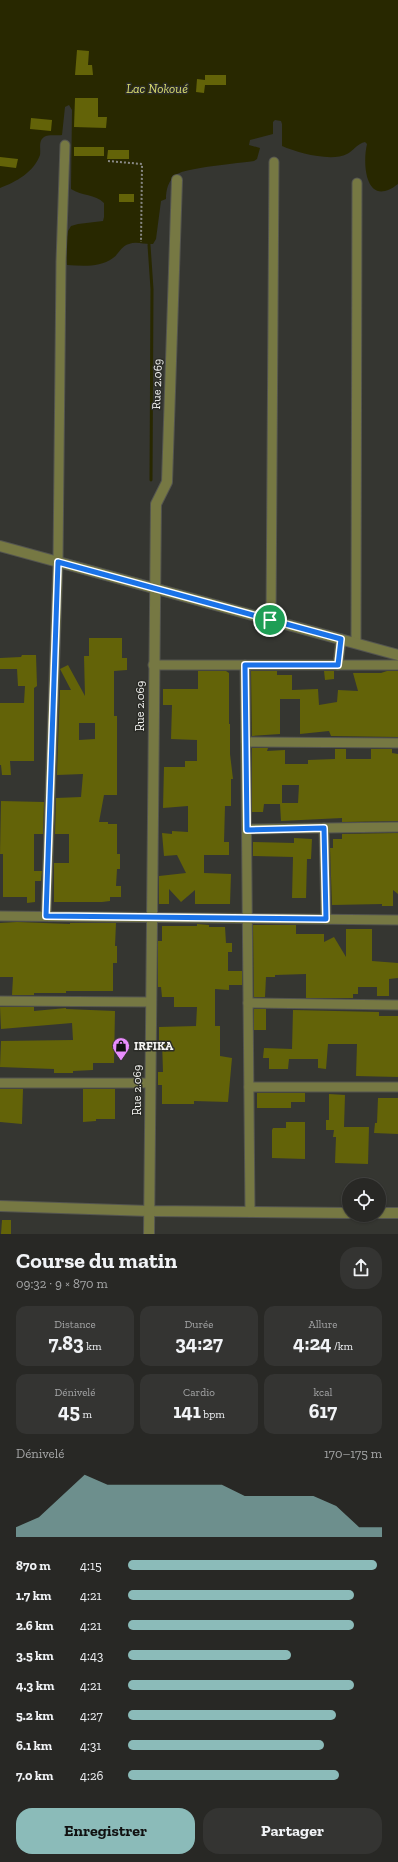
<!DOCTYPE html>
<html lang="fr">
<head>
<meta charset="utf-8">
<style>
	:root { --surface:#282825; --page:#343432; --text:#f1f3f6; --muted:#a5a6a7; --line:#444442; --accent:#8bbbb9 }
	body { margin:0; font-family:"Zilla Slab",serif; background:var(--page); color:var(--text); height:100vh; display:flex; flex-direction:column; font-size:15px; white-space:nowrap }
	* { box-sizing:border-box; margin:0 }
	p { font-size:13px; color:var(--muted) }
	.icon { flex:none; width:22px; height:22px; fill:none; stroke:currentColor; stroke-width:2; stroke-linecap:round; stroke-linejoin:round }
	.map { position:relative; height:1234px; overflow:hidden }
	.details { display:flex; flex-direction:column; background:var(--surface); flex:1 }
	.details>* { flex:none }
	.controls { position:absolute; left:342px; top:1178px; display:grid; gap:8px }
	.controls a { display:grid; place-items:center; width:44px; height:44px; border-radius:50%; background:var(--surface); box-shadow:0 1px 3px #0004,0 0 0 1px var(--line); font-size:20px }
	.pin { position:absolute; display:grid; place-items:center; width:34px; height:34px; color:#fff; margin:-17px; border:2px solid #fff; border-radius:50%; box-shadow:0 1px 4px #0007 }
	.round { display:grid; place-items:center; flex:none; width:42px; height:42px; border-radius:16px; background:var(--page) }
	.head { display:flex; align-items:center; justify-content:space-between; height:68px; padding:0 16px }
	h1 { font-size:22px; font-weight:700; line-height:30px }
	.stats { display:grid; grid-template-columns:repeat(3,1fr); gap:6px; height:68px; padding:4px 16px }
	.stats div { display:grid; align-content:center; border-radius:10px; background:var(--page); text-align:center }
	.stats b { font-size:20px; font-weight:700 }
	.stats small { font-size:11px; font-weight:400 }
	.stats p { font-size:11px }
	.chart { height:112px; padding:8px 16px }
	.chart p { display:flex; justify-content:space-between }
	.chart svg { width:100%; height:72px; margin-top:4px; fill:var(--accent); opacity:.7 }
	.primary-button { display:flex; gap:8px; margin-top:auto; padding:8px 16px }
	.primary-button a { flex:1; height:46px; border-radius:16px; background:var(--accent); color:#111; font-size:16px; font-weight:700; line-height:46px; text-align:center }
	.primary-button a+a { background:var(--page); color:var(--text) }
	ul { padding:0 16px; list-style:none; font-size:13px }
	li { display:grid; grid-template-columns:64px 48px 1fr; align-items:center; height:30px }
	li i { height:10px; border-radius:5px; background:var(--accent) }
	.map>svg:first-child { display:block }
</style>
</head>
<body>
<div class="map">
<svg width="398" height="1234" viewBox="0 0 398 1234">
	<rect width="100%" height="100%" fill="#353631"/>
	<path fill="#282800" d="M0 0H398V184C366 209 362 165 367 144L365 142C358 143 353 151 347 154 331 162 298 153 282 146V124L281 121 275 120 273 122V134L250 140 249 145 260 148 257 159 254 161C239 163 187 168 177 174 168 180 166 190 166 199L161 201 156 239 153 244C145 245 137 241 129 244 121 246 119 254 113 258 99 268 82 266 67 265L65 249 68 231 71 226 78 224 103 221 104 217V203C95 194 82 196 71 189L72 110 69 105 65 107 62 135C57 136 49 134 44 137 38 141 41 149 40 155 34 172 16 182 0 188Z"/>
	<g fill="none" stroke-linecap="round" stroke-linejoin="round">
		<path stroke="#282800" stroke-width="3" d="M149 245 152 289 151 480"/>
	</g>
	<g fill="#636308" fill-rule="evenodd">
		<path d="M77 50 89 51 88 65H92L93 75H75Z"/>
		<path d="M205 75H226V85H205L204 93 196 92 197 79 205 80Z"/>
		<path d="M75 98H98V117H107L106 128 74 127Z"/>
		<path d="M31 118 52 120 51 131 30 129Z"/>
		<rect x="74" y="147" width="30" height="9"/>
		<path d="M108 150H129V159H107Z"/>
		<path d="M0 157 18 159 16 168 0 166Z"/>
		<rect x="119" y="194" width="15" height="8"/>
		<path d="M89 638H122V658H127V670L114 671V716H117V795H104L99 822H108V824H117V854H120V869H117L116 886H121V897H110V901L102 902H54V863H69V834H55L56 798 81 797 83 774 57 775 60 690H71L60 669 68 665 85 696 84 656H89ZM79 723H95V739L79 740Z"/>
		<path d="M22 655H36L37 686 34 688V761H10L11 775H2L1 765H0V703H24L25 686H18L17 669H0V658L21 657Z"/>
		<path d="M198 671H226L229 673V724H230V754L233 779H231V806H225L224 842H229V855H204V873L231 874 230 904H195V890L181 902 169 889V904H159V876L186 873 177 855 164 856 162 833 172 834V831L188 832V806L163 808 164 767H185V761H197V740L171 739 172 705H163V689H198Z"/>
		<path d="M251 671H277V675H292V690L318 689 319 705 337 702 338 690 358 691 353 673H381L387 671H398V737L331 736 329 731 300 734V699H280V734L252 736Z"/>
		<path d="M324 671H334V679L325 680Z"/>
		<path d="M252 748H268L267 751 285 750V764H308V760L335 759V749H346V759H371V749H392V753L398 754V821L342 822V818L281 821 280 804H264L263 812H252ZM282 785H299L298 803H282Z"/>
		<path d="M1 801 44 802 43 834H34V871H42L41 881H35V902L27 903V897H3V854H0Z"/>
		<path d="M398 833V894L393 890V906H382V904L332 905 330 848H333V839H342V834Z"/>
		<path d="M294 838 312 839 311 859H307L306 898H292L293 857 253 856V842L294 843Z"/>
		<path d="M17 922 70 924V923H116L115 946H117V963H113V991H66V993H34V995H12L13 977H0V923Z"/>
		<path d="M197 924 209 925V927H225L226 943H232V952H228V971H242V985H229V990L215 989V1026H220V1056L232 1058 228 1102 194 1101V1104H162V1085H158V1072H163L162 1041H159V1027L196 1026 197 1007H174V997H162L161 987H158V941H162V926H197Z"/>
		<path d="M253 925H296V934H324V942L334 937 346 957V929H372V961L398 963V978L389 979V996H377V987H358V994H353V998H306V974L275 975V977H266L265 997H254Z"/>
		<path d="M0 1007H34V1011L66 1008V1009L115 1011 114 1063H93V1070L73 1071V1073H54V1069L0 1067 1 1041 73 1040 72 1023 1 1029Z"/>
		<rect x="254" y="1009" width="12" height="21"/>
		<path d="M293 1010 379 1012V1016H398V1077L356 1076 357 1044H328L326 1069 318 1068V1059H289L288 1069H269V1058H263L264 1048 292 1049Z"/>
		<path d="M0 1089H23L22 1124 0 1122Z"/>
		<path d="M83 1089H115V1119H96V1121L83 1122Z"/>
		<path d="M257 1093H305V1102H291V1108H257Z"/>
		<path d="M329 1094 345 1095 344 1127H369L368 1164 335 1163 336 1137H333L334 1130H326V1120H329Z"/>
		<path d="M378 1098H398V1134L374 1133 375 1123H377Z"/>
		<path d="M286 1122H305V1159L272 1158V1130L273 1128H286Z"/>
		<path d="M2 1220H11V1234H1Z"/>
	</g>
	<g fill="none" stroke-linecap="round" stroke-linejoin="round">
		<g stroke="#545550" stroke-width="11">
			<g id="minor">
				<path d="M271 620 274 162"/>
				<path d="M356 643 357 183"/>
				<path d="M153 665H398"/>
				<path d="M245 665 250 1212"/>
				<path d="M338 665 341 639"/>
				<path d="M246 742 398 743"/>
				<path d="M324 828 326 919"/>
				<path d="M247 829 398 827"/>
				<path d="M0 916 398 920"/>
				<path d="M46 916 58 562 61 262 65 145"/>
				<path d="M0 1001 151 1002"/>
				<path d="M248 1003 398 1005"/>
				<path d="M0 1083H150"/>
				<path d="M249 1087H398"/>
			</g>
		</g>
		<g stroke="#545550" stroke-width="12">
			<g id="tertiary">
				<path d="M0 546 398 655"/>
				<path d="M0 1206 149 1211 349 1213"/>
				<path d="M379 1213H398"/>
				<path d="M149 1234 156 504 167 482 177 180"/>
			</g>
		</g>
		<path stroke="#898985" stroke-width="2" stroke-dasharray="2 2" stroke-linecap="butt" d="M108 161 142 164 141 242"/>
		<use href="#minor" stroke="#767843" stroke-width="9"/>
		<use href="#tertiary" stroke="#767843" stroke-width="10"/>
	</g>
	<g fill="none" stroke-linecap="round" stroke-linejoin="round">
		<g stroke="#fff" stroke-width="8">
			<path id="route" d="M58 562 341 639 338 665H245L247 830 324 828 326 919 46 916Z"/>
		</g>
		<use href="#route" stroke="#1a73e8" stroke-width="5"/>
	</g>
	<defs>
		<g id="shop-pin" transform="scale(0.9)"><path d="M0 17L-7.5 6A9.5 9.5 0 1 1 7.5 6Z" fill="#e98dfd" stroke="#2b2c27"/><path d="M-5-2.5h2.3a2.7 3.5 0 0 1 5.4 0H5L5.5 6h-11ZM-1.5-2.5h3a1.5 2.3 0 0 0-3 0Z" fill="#111"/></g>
	</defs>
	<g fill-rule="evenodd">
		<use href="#shop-pin" x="121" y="1046"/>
	</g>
	<g text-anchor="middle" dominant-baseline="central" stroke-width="3" stroke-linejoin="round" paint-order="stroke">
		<g font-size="12" fill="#f5f5f2" stroke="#2b2c27">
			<text transform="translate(157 384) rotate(-88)">Rue 2.069</text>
			<text transform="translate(140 706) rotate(-90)">Rue 2.069</text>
			<text transform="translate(137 1090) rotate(-90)">Rue 2.069</text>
		</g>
		<g font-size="12" font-weight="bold" fill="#f5f5f2" stroke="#2b2c27" text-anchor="start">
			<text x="134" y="1046">IRFIKA</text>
		</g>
		<g font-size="13" font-style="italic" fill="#dadd6f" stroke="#2b2c27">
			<text x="157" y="88">Lac Nokoué</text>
		</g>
	</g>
</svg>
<div class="controls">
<a><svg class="icon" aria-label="locate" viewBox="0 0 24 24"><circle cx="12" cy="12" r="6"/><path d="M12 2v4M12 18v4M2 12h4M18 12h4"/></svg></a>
</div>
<div class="pin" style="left:270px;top:620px;background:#1e9e55"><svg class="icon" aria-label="arrive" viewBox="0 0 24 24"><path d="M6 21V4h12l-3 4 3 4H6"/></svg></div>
</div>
<section class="details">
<div class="head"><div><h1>Course du matin</h1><p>09:32 · 9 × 870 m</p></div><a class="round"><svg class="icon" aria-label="share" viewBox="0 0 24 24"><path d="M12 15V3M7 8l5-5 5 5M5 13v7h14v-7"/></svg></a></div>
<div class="stats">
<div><p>Distance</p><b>7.83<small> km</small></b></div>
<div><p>Durée</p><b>34:27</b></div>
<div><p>Allure</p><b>4:24<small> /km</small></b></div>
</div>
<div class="stats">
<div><p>Dénivelé</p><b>45<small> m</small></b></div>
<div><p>Cardio</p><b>141<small> bpm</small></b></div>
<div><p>kcal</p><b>617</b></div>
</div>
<div class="chart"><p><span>Dénivelé</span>170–175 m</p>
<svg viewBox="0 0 160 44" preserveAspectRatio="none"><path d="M0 44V38L10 32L20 19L30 6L40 12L50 12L60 12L70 12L80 12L90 12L100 19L110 19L120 19L130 19L140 25L150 38L160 38V44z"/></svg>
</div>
<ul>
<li><b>870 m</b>4:15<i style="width:98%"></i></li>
<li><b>1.7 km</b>4:21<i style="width:89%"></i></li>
<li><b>2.6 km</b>4:21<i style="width:89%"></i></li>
<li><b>3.5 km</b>4:43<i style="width:64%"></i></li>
<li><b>4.3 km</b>4:21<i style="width:89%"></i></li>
<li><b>5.2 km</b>4:27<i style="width:82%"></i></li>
<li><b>6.1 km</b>4:31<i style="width:77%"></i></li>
<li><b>7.0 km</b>4:26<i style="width:83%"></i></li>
</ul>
<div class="primary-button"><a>Enregistrer</a><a>Partager</a></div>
</section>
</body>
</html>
